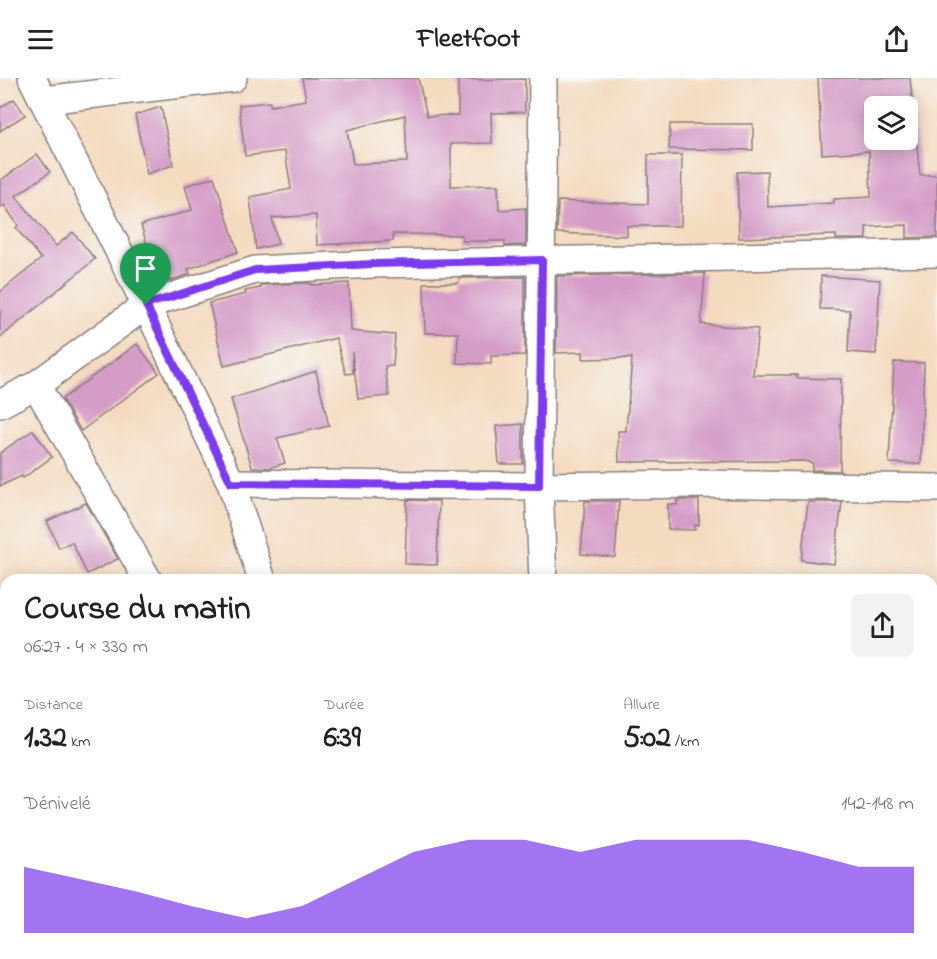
<!DOCTYPE html>
<html lang="fr">
<head>
<meta charset="utf-8">
<style>
	:root { --surface:#fff; --page:#f2f2f2; --text:#222; --muted:#767676; --accent:#7c3aed }
	body { margin:0; font-family:"Indie Flower",sans-serif; background:var(--page); color:var(--text); height:100vh; display:flex; flex-direction:column; font-size:22px; white-space:nowrap }
	* { box-sizing:border-box; margin:0 }
	p { font-size:20px; color:var(--muted) }
	.icon { flex:none; width:33px; height:33px; fill:none; stroke:currentColor; stroke-width:2; stroke-linecap:round; stroke-linejoin:round }
	.map { position:relative; flex:1; overflow:hidden }
	.drawer { position:absolute; left:0px; top:496px; width:938px; height:386px; display:flex; flex-direction:column; background:var(--surface); border-radius:18px 18px 0 0; box-shadow:0 3px 15px #0003 }
	.drawer>* { flex:none }
	.controls { position:absolute; left:864px; top:18px; display:grid; gap:12px }
	.controls a { display:grid; place-items:center; width:54px; height:54px; border-radius:9px; background:var(--surface); box-shadow:0 3px 15px #0003; font-size:30px }
	.pin { position:absolute; display:grid; place-items:center; width:51px; height:51px; color:#fff; margin:-62px -26px; border-radius:50% 50% 50% 0; rotate:-45deg; box-shadow:0 0 6px #0007 }
	.pin .icon { rotate:45deg }
	.round { display:grid; place-items:center; flex:none; width:63px; height:63px; border-radius:9px; background:var(--page) }
	.head { display:flex; align-items:center; justify-content:space-between; height:102px; padding:0 24px }
	h1 { font-size:33px; font-weight:800; line-height:45px }
	.stats { display:grid; grid-template-columns:repeat(3,1fr); gap:9px; height:102px; padding:6px 24px }
	.stats div { display:grid; align-content:center }
	.stats b { font-size:30px; font-weight:800 }
	.stats small { font-size:16px; font-weight:400 }
	.stats p { font-size:16px }
	.chart { height:168px; padding:12px 24px }
	.chart p { display:flex; justify-content:space-between }
	.chart svg { width:100%; height:108px; margin-top:6px; fill:var(--accent); opacity:.7 }
	header { display:flex; justify-content:space-between; align-items:center; height:78px; padding:0 24px; background:var(--surface); font-size:27px; font-weight:800 }
	.map>svg:first-child { display:block }
</style>
</head>
<body>
<header><svg class="icon" aria-label="menu" viewBox="0 0 24 24"><path d="M4 6h16M4 12h16M4 18h16"/></svg>Fleetfoot<svg class="icon" aria-label="share" viewBox="0 0 24 24"><path d="M12 15V3M7 8l5-5 5 5M5 13v7h14v-7"/></svg></header>
<div class="map">
<svg width="937" height="881" viewBox="0 0 937 881">
	<rect width="100%" height="100%" fill="#f6f6f2"/>
	<filter id="ink" filterUnits="userSpaceOnUse"><feTurbulence type="fractalNoise" baseFrequency=".0167" numOctaves="2"/><feDisplacementMap in="SourceGraphic" scale="12" xChannelSelector="R" yChannelSelector="G"/><feConvolveMatrix kernelMatrix="1 2 1 2 8 2 1 2 1" color-interpolation-filters="sRGB"/></filter>
	<filter id="wash" filterUnits="userSpaceOnUse"><feTurbulence type="fractalNoise" baseFrequency=".008" numOctaves="4" result="noise"/><feDisplacementMap in="SourceGraphic" scale="24" xChannelSelector="R" yChannelSelector="G"/><feGaussianBlur stdDeviation="1.35" result="paint"/><feColorMatrix in="noise" values="0 0 0 0 0 0 0 0 0 0 0 0 0 0 0 0 0 1.4 0 .05"/><feComposite in="paint" operator="in"/></filter>
	<g filter="url(#wash)">
		<rect width="100%" height="100%" fill="#f4dbc0"/>
		<g id="blocks">
			<g fill="#d59cc8" fill-rule="evenodd">
				<path d="M302 0H418L427 38 458 37V2L525 1V34L491 35 492 65 451 66V108L498 107 499 132 526 130V167L505 168V163H462V157L393 156V163L317 167 316 137 272 140 278 166 256 171 250 119 291 111 285 73 245 78 239 27 270 24V28L306 22ZM405 37 407 84 353 86 347 52Z"/>
				<path d="M818 0H910L920 97H937V159L907 160V147L866 149 867 161H836V157L739 160 737 94 767 93 768 129 834 125V121L871 119 869 73 822 76ZM874 28H908V62H874Z"/>
				<path d="M14 21 25 37 0 53V30Z"/>
				<path d="M161 29 173 87 147 96 135 37Z"/>
				<path d="M670 46H753V72L669 71Z"/>
				<path d="M37 76 50 94 16 118 56 168 73 154 95 181 0 260V214L41 181 16 150 18 147 4 127 0 130V103Z"/>
				<path d="M648 77H682L681 148H627V158L557 155 558 123 648 126Z"/>
				<path d="M214 99 238 174 188 191 190 196 159 206 141 147 192 132 185 108Z"/>
				<path d="M705 195 701 246 758 251 753 297H797V300L841 301 840 393 812 392 813 385 804 383 619 384 618 353H626L632 280 583 281V274L556 275 557 198Z"/>
				<path d="M821 198 880 202 876 276 848 274 850 232 820 231Z"/>
				<path d="M525 199V277L491 278V286L457 285 458 255H425L424 205H459V200Z"/>
				<path d="M311 205V207L349 205 351 253 395 257 393 288H385L389 318 358 321 352 274 353 295 346 296 336 260 224 288 209 225 246 216 245 213 261 210 260 207Z"/>
				<path d="M137 266 159 295 81 353 62 321Z"/>
				<path d="M894 284 924 285 921 386 889 385Z"/>
				<path d="M316 293 329 348 277 360 285 385 269 390 252 389 231 321Z"/>
				<path d="M523 346V386H499L496 348Z"/>
				<path d="M33 352 52 379 23 400 22 398 0 408V375Z"/>
				<path d="M407 422 439 423 437 487 405 486Z"/>
				<path d="M677 422H699V447H695V452L668 451V426L677 427Z"/>
				<path d="M585 423H619L615 479 581 476Z"/>
				<path d="M808 424H842L834 486 801 482Z"/>
				<path d="M86 425 118 481 87 496 72 464 59 470 47 443Z"/>
			</g>
		</g>
	</g>
	<g filter="url(#ink)">
		<use href="#blocks" fill-opacity="0" stroke="#8b7e7e" stroke-width="1.5"/>
		<g fill="none" stroke-linecap="round" stroke-linejoin="round">
			<g stroke="#8b7e7e" stroke-width="30">
				<g id="street">
					<path d="M32 0 146 227 231 405 262 502"/>
					<path d="M44 22 233 0"/>
					<path d="M36 307 148 502"/>
					<path d="M0 326 36 307 146 227 255 192 373 186 937 175"/>
					<path d="M231 405 539 408 700 406 937 410"/>
					<path d="M543 502 539 408 543 0"/>
					<path d="M932 604H937"/>
					<path d="M0 847 6 845"/>
					<path d="M343 876 344 881"/>
					<path d="M576 876 577 881"/>
				</g>
			</g>
			<g stroke="#8b7e7e" stroke-width="36">
				<g id="secondary">
					<path d="M932 789 937 787"/>
					<path d="M625 881 641 876"/>
				</g>
			</g>
			<use href="#street" stroke="#fff" stroke-width="27"/>
			<use href="#secondary" stroke="#fee4c6" stroke-width="33"/>
		</g>
	</g>
	<g fill="none" stroke-linecap="round" stroke-linejoin="round" filter="url(#ink)">
		<g stroke="#fff" stroke-width="12">
			<path id="route" d="M542 182 539 408 231 405 146 227 255 192 373 186Z"/>
		</g>
		<use href="#route" stroke="#7c3aed" stroke-width="8"/>
	</g>
</svg>
<div class="controls">
<a><svg class="icon" aria-label="layers" viewBox="0 0 24 24"><path d="M12 4l9 5-9 5-9-5zM3 14l9 5 9-5"/></svg></a>
</div>
<div class="pin" style="left:146px;top:227px;background:#1e9e55"><svg class="icon" aria-label="arrive" viewBox="0 0 24 24"><path d="M6 21V4h12l-3 4 3 4H6"/></svg></div>
<section class="drawer">
<div class="head"><div><h1>Course du matin</h1><p>06:27 · 4 × 330 m</p></div><a class="round"><svg class="icon" aria-label="share" viewBox="0 0 24 24"><path d="M12 15V3M7 8l5-5 5 5M5 13v7h14v-7"/></svg></a></div>
<div class="stats">
<div><p>Distance</p><b>1.32<small> km</small></b></div>
<div><p>Durée</p><b>6:39</b></div>
<div><p>Allure</p><b>5:02<small> /km</small></b></div>
</div>
<div class="chart"><p><span>Dénivelé</span>142–148 m</p>
<svg viewBox="0 0 160 44" preserveAspectRatio="none"><path d="M0 44V17L10 22L20 27L30 33L40 38L50 33L60 22L70 11L80 6L90 6L100 11L110 6L120 6L130 6L140 11L150 17L160 17V44z"/></svg>
</div>
</section>
</div>
</body>
</html>
